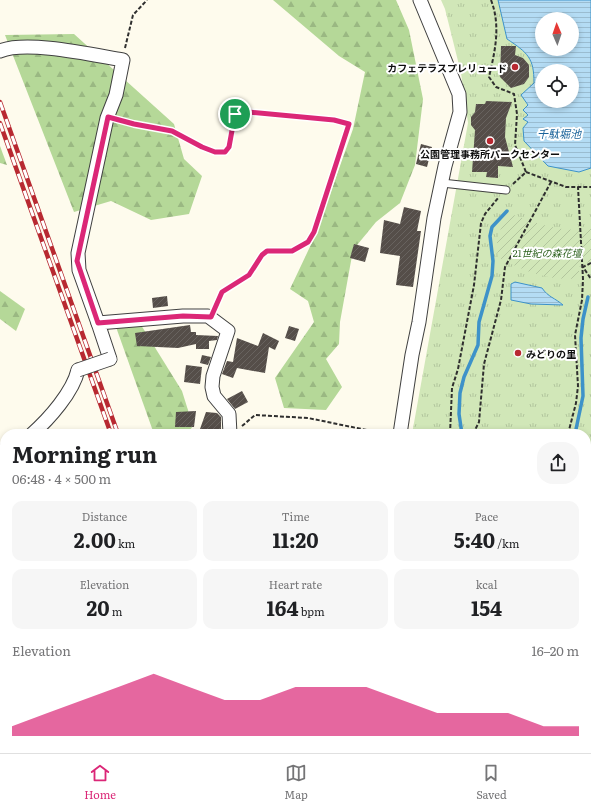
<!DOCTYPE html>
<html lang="en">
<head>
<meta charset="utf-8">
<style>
	:root { --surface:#fff; --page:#f6f6f6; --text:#202124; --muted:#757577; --line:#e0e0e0; --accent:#db2777 }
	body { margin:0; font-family:Literata,"Noto Sans JP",serif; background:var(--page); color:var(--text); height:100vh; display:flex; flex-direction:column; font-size:15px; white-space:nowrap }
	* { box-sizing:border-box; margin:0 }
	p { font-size:13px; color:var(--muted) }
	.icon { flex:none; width:22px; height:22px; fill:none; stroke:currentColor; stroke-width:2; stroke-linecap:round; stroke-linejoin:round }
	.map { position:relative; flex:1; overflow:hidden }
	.details { position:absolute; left:0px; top:429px; width:591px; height:324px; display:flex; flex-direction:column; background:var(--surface); border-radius:16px 16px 0 0; box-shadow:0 2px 6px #0003 }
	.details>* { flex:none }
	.needle { width:26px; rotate:358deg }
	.controls { position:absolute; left:535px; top:12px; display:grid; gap:8px }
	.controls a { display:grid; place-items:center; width:44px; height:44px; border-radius:50%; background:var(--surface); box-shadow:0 2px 6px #0003; font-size:20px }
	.pin { position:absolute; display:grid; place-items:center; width:34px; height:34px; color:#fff; margin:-17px; border:2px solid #fff; border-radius:50%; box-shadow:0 1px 4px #0007 }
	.round { display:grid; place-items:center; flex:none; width:42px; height:42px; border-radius:16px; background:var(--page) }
	.headline { display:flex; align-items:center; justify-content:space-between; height:68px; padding:0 12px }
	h1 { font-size:22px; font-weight:700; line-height:30px }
	.stats { display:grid; grid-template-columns:repeat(3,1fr); gap:6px; height:68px; padding:4px 12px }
	.stats div { display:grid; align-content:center; border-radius:10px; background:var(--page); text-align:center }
	.stats b { font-size:20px; font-weight:700 }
	.stats small { font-size:11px; font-weight:400 }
	.stats p { font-size:11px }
	.chart { height:112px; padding:8px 12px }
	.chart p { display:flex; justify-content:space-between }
	.chart svg { width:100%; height:72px; margin-top:4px; fill:var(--accent); opacity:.7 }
	.menu { display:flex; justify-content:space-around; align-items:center; height:56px; border-top:1px solid var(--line); background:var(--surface); font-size:11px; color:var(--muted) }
	.menu a { display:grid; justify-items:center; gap:2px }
	.menu .selected { color:var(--accent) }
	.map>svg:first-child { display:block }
</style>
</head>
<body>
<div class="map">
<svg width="591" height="753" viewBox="0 0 591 753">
	<defs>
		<pattern id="forest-firs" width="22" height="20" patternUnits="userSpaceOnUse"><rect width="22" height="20" fill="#b5d898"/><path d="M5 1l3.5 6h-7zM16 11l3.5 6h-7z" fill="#9ab882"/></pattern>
		<pattern id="park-tufts" width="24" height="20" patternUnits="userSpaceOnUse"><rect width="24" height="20" fill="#d1e7b8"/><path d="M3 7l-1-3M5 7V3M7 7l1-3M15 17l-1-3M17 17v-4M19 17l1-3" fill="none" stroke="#b2c59d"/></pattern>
		<pattern id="garden-furrows" width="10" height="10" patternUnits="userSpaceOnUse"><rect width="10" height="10" fill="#d1e7b8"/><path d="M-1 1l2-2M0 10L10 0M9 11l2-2" fill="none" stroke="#b2c59d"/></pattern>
		<pattern id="water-rules" width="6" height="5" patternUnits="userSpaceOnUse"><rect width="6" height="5" fill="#b4dcf4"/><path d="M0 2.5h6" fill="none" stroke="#9abcd0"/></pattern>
		<pattern id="building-hatch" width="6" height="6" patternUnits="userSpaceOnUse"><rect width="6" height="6" fill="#554e49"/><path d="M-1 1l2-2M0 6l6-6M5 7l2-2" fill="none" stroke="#68635f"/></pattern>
	</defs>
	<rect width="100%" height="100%" fill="#fefbed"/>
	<g fill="url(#forest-firs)">
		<path d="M273 0H396L409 30 423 99 415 165 400 203 376 222 353 250 340 322 339 344 326 359 342 387 326 410 284 408 275 378 314 322 308 301 290 289 316 234 353 129 365 72 339 56Z"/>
		<path d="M74 34 174 124 184 159 202 176 189 214 151 220 111 201 74 212 5 35Z"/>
		<path d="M0 146 7 165 0 163Z"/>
		<path d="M0 291 25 309 16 331 0 319Z"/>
		<path d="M141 325 182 391 193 426 187 434H154L116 327Z"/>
		<path d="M29 748H140L130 753H19Z"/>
	</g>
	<path fill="url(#park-tufts)" fill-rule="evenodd" d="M441 0H591V753H267L274 748H586V434H412L468 123 461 73 445 9ZM542 19H572V49H542ZM542 71H572V101H542Z"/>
	<path fill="url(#garden-furrows)" d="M511 214C537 224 563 233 591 229V261L579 266V278C549 282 524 271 498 257 495 236 499 230 511 214Z"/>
	<g fill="url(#water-rules)" stroke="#3d92c9" fill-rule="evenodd">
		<path d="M498 0H591V168L579 172 548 166 524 141 523 128 528 122 523 119 528 115 523 110 528 105 521 95 534 83C534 58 528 53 507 39ZM542 19H572V49H542ZM542 71H572V101H542Z"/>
		<path d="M515 282 542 288C548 297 555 298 563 305L531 304 511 300V284Z"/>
	</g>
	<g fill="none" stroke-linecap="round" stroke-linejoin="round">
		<g stroke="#3d92c9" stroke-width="3.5">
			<path d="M462 434 459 414 460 393 464 377 478 345 479 322 492 276 493 261 490 236 492 227 507 211"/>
			<path d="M575 434 583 396 581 338 583 319 588 297"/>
			<path d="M366 748 367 753"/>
			<path d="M435 753 438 748"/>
		</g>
	</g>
	<g fill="url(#building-hatch)">
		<path d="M501 46H516L515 55 523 58 529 65V77L524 84 511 88 500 77Z"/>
		<path d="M486 101 512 102 506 118 505 137 513 167 498 166V178L486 177 487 172H472L475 130 471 125V117L475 112 476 104H485Z"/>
		<path d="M421 144 432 147 427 167 416 164Z"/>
		<path d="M404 207 421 211 417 231H421L413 287 396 285 400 256 380 253 384 220 400 224Z"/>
		<path d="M354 244 369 248 365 262 350 258Z"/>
		<path d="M167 296 168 306 153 308 152 298Z"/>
		<path d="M190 325 191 332H196V335L218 336 217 340 209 341V349H196V344L178 348 137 346 135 333Z"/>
		<path d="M289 326 299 329 295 341 285 338Z"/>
		<path d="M263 333 279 341 275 350 269 347 265 373 237 368 233 378 222 374 227 361 233 362 237 338 258 346Z"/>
		<path d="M202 355 211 357 208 365 200 363Z"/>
		<path d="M186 365 202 367 200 384 184 382Z"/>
		<path d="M242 391 248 402 235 409 227 399Z"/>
		<path d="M196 411 194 427H175L176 412Z"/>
		<path d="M206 412 217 413 221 417V434H210V432L204 431V429H200Z"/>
	</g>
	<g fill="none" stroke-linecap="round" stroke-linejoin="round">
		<g stroke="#404040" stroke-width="9">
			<path id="service" d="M442 183 506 190"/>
		</g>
		<g stroke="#404040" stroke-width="15">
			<g id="minor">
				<path d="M0 51C27 40 93 55 123 60L116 95 107 118 78 253 79 270 98 323"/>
				<path d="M110 359 98 323 183 316H208L228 331 213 376 212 387 214 396 229 414 230 434"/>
				<path d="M32 434C49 419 73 392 78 370"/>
				<path d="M400 434 412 355 419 322 434 218 445 166 460 112 459 94 420 0"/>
				<path d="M0 453 5 450"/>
				<path d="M0 472 5 478"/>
				<path d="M194 748 198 753"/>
				<path d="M62 753 70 748"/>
				<path d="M251 753 259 748"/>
			</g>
		</g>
		<g stroke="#2f2f2f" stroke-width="2" stroke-dasharray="4 2" stroke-linecap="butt">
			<path d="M491 0C501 26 495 51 489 77L496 87 514 94 517 114 515 145 526 172 513 184"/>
			<path d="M125 48 133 15 147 0"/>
			<path d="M119 120 172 131 202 147 215 152H225L229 147 235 114 238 111 334 120 349 124 314 232 309 242 292 251H267L262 255 249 275 222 292 216 307"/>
			<path d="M526 172 566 187H591"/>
			<path d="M591 263 583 267 591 279"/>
			<path d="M242 426 255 415 308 418 386 434"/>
			<path d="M450 434 452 388 458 369 474 285 481 223 485 214 498 198"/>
			<path d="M473 434 479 422 484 364 501 300 505 267 551 182"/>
			<path d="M568 434 576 403 578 386 575 335 582 300 583 279 578 187"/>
			<path d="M0 704 5 710"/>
			<path d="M586 713 591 711"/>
			<path d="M27 748 30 753"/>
			<path d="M464 748V753"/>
			<path d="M322 753 325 748"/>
			<path d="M415 753 418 748"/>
		</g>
		<use href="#service" stroke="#fff" stroke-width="7"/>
		<use href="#minor" stroke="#fff" stroke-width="13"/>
		<g stroke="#b82931" stroke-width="4.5">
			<g id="rail">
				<path d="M0 102 118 434"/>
				<path d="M0 123 111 434"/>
				<path d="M223 748 225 753"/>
				<path d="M230 748 232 753"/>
			</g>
		</g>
		<use href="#rail" stroke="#fff" stroke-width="3" stroke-dasharray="9" stroke-linecap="butt"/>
		<g stroke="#404040" stroke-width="15" stroke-linecap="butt">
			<path id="minor-bridge" d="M78 370 110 359"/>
		</g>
		<use href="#minor-bridge" stroke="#fff" stroke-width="13"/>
	</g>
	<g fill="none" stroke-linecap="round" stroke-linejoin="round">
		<g stroke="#fff" stroke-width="8">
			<path id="route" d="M238 111 334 120 349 124 314 232 308 242 292 251H267L262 255 249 275 222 292 211 317 183 316 98 323 77 261 108 117 134 124 172 131 202 147 215 152H225L229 147 235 114Z"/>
		</g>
		<use href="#route" stroke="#db2777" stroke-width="5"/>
	</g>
	<g fill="#b82931" stroke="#fff" stroke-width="1.5">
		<circle cx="515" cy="67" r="4"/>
		<circle cx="490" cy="141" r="4"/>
		<circle cx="518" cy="353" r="4"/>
	</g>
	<g text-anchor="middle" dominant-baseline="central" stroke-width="4" stroke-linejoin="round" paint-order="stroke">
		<g font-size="10" font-weight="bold" fill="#0d0d0d" stroke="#fff" text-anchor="end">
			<text x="507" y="67">カフェテラスプレリュード</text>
			<text x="490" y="153" text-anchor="middle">公園管理事務所パークセンター</text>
			<text x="526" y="353" text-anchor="start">みどりの里</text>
		</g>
		<g font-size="10" font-style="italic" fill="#2e621f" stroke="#fff">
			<text x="547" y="252">21世紀の森花壇</text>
		</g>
		<g font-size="11" font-style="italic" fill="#1a639a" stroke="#fff">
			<text x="559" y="133">千駄堀池</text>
		</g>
	</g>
</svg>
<div class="controls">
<a><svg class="needle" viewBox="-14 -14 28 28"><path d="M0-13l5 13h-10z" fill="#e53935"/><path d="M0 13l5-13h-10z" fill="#757577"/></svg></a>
<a><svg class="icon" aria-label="locate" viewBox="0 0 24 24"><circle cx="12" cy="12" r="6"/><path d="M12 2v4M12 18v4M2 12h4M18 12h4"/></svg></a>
</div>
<div class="pin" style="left:235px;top:114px;background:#1e9e55"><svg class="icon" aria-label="arrive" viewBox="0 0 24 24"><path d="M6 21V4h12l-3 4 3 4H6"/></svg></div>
<section class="details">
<div class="headline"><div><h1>Morning run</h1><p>06:48 · 4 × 500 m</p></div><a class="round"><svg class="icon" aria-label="share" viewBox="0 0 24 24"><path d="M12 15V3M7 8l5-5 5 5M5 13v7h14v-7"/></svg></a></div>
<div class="stats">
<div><p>Distance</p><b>2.00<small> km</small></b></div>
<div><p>Time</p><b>11:20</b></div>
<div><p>Pace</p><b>5:40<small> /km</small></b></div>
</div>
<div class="stats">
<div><p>Elevation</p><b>20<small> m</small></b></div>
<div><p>Heart rate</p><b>164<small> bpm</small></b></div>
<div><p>kcal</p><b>154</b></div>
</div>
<div class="chart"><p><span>Elevation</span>16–20 m</p>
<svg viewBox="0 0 160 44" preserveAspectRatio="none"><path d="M0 44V38L10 30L20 22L30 14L40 6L50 14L60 22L70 22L80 14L90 14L100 14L110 22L120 30L130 30L140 30L150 38L160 38V44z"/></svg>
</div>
</section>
</div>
<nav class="menu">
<a class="selected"><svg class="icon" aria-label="home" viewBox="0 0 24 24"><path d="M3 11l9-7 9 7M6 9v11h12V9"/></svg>Home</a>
<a><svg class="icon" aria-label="map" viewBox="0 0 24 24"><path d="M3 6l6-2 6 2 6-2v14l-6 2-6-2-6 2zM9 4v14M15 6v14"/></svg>Map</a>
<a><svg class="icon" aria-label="saved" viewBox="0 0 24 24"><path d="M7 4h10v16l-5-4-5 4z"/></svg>Saved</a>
</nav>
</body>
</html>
